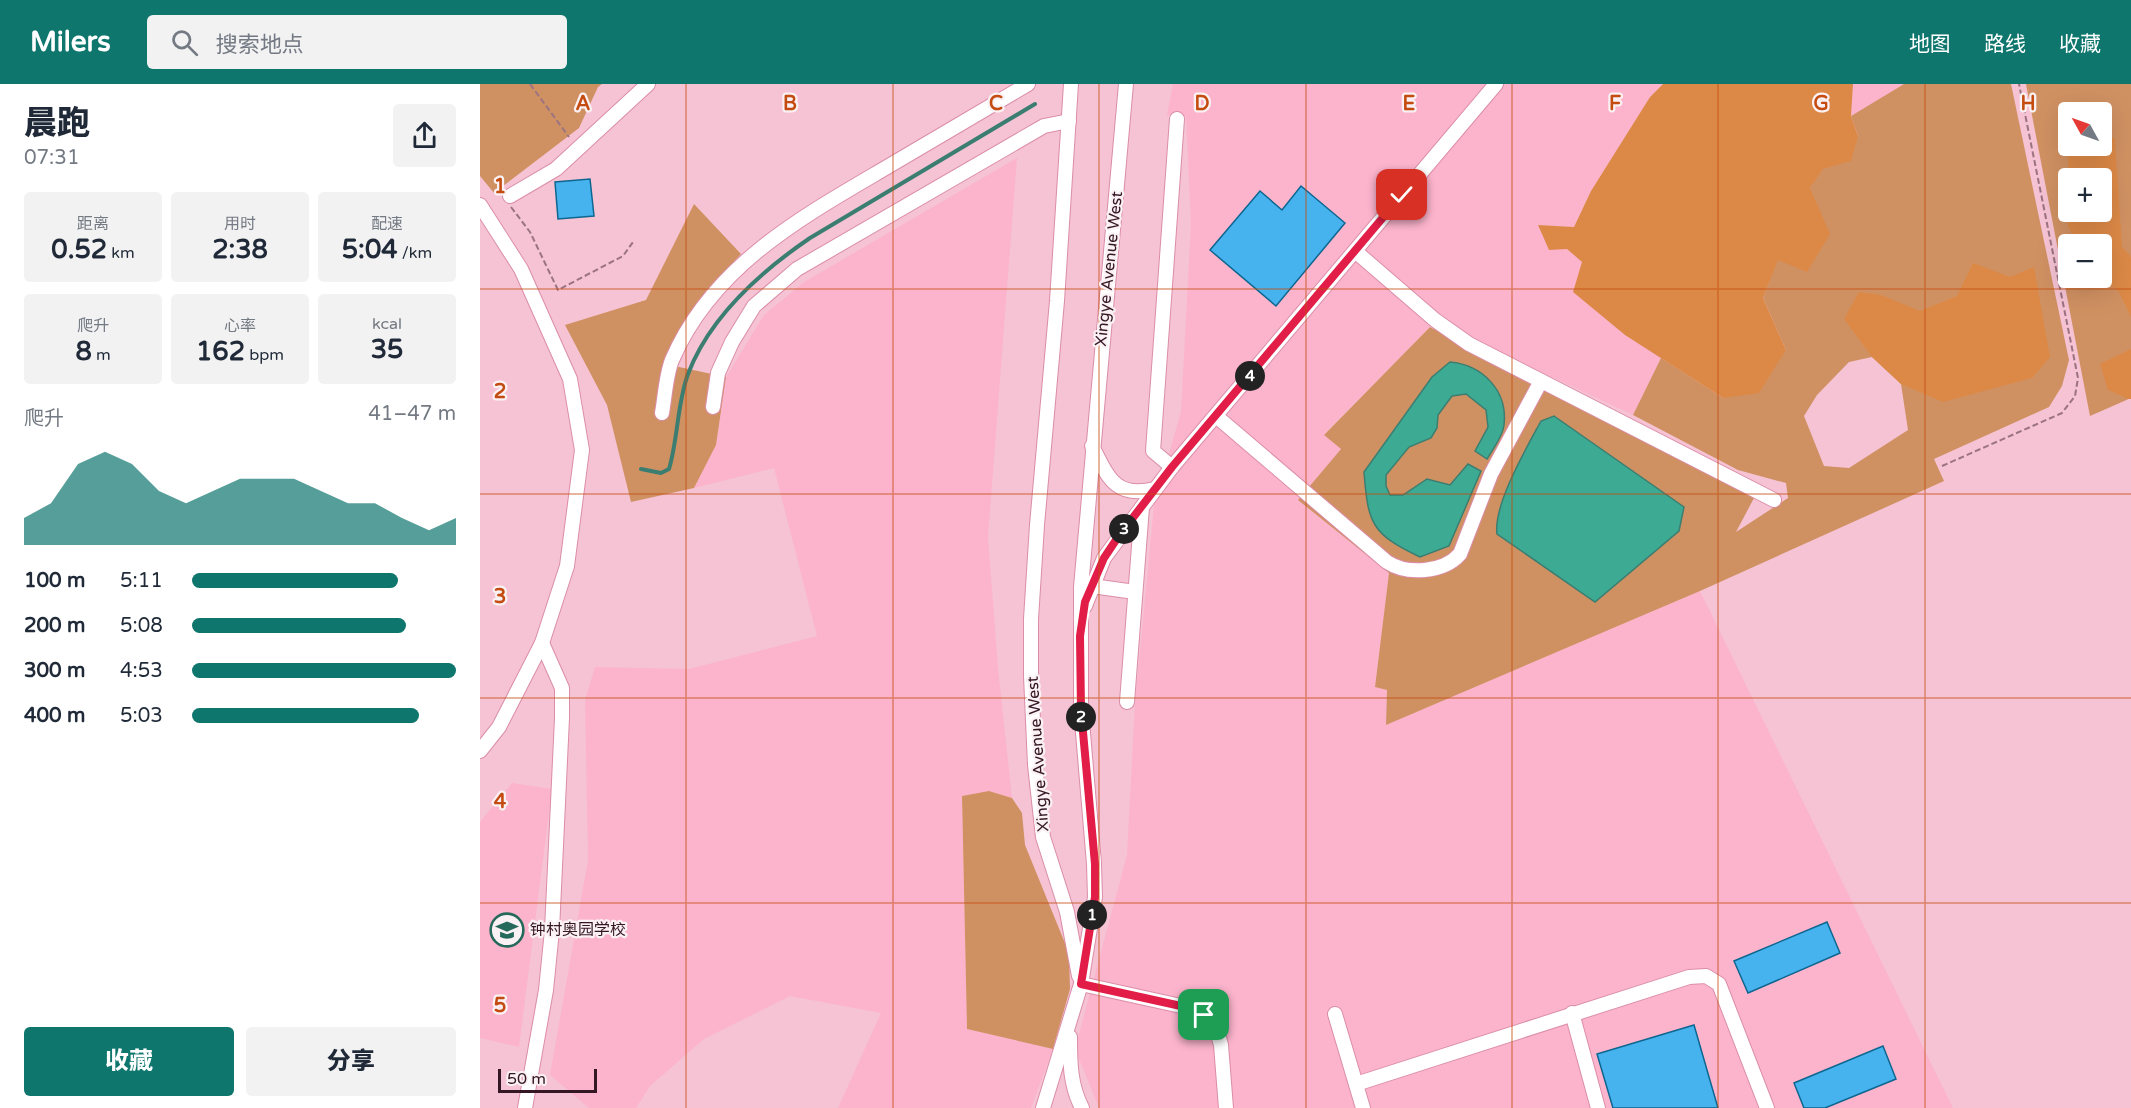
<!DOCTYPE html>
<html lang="zh">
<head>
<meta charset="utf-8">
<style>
	:root { --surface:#fff; --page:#f2f2f3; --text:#1f2937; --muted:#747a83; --accent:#0f766e }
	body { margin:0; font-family:"Varela Round","Noto Sans SC",sans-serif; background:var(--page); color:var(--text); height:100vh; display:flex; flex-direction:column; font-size:22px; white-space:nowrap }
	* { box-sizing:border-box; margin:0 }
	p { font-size:20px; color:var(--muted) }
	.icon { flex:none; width:33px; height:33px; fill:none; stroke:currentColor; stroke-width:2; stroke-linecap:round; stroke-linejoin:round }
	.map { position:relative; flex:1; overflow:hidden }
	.sheet { display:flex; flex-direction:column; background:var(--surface); width:480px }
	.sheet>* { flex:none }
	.needle { width:39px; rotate:310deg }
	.buttons { position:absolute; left:1578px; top:18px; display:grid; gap:12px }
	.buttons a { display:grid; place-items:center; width:54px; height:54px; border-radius:6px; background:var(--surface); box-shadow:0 6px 24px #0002; font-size:30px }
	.scale { position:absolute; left:18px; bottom:15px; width:99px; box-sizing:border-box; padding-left:6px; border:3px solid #351723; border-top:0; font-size:16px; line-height:21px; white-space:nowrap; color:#351723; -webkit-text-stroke:4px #faf1f4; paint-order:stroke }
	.pin { position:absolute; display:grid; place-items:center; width:51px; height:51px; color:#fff; margin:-26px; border-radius:12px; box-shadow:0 3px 9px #0006 }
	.km { position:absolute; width:30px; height:30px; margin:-15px; border-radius:50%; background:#222; color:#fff; font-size:16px; line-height:30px; text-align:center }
	.round { display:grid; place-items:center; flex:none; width:63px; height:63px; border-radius:6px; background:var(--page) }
	.headline { display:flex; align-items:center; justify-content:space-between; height:102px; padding:0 24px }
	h1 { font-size:33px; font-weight:800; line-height:45px }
	.figures { display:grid; grid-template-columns:repeat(3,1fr); gap:9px; height:102px; padding:6px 24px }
	.figures div { display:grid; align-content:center; border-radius:6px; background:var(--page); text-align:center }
	.figures b { font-size:26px; font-weight:800 }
	.figures small { font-size:16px; font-weight:400 }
	.figures p { font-size:16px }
	.chart { height:168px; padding:12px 24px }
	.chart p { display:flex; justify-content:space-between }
	.chart svg { width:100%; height:108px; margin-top:6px; fill:var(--accent); opacity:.7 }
	.button { display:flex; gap:12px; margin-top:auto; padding:12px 24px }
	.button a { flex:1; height:69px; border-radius:6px; background:var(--accent); color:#fff; font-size:24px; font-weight:800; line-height:69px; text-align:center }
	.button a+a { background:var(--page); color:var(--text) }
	ul { padding:0 24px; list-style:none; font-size:20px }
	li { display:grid; grid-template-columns:96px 72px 1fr; align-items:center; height:45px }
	li i { height:15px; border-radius:8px; background:var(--accent) }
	header { display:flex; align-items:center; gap:36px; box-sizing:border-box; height:84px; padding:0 30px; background:var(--accent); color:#fff }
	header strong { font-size:28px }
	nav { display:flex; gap:33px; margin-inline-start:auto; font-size:21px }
	.search { width:420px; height:54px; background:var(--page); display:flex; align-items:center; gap:15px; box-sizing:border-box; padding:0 21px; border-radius:6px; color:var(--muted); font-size:22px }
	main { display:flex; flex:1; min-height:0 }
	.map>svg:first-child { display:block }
</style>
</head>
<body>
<header>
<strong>Milers</strong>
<div class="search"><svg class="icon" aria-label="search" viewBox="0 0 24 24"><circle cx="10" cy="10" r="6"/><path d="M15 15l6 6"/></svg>搜索地点</div>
<nav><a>地图</a><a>路线</a><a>收藏</a></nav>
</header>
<main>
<section class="sheet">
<div class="headline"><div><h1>晨跑</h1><p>07:31</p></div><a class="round"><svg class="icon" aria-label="share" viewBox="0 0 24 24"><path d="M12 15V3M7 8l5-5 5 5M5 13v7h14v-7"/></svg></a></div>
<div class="figures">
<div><p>距离</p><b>0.52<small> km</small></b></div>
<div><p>用时</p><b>2:38</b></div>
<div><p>配速</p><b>5:04<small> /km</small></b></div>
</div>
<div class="figures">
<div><p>爬升</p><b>8<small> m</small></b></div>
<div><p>心率</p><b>162<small> bpm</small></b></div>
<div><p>kcal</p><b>35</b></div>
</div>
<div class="chart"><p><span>爬升</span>41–47 m</p>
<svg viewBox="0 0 160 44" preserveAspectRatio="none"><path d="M0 44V33L10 27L20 11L30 6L40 11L50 22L60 27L70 22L80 17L90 17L100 17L110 22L120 27L130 27L140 33L150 38L160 33V44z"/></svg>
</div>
<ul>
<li><b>100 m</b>5:11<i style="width:78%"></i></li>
<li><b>200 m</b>5:08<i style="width:81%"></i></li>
<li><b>300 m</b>4:53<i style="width:100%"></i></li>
<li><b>400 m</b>5:03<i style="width:86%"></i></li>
</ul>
<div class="button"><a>收藏</a><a>分享</a></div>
</section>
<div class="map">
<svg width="1651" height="1024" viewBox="0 0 1651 1024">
	<rect width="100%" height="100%" fill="#f5c3d4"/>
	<g fill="#fcb4cd">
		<path d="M693 0H1183L1170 13 1111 107 1094 143 1058 141 1103 178 1145 251 1181 274 1153 331 993 256 962 231 844 350 861 365 818 416 909 489 895 602 907 606 906 641 1220 507 1473 1024H619L595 965 647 771 655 619 674 421 701 328 711 139 706 33 687 31Z"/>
		<path d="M1373 0H1424L1371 32Z"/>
		<path d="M537 74 508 453 518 584 532 714 509 707 482 712 487 945 573 965 551 1024H358L401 929 310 912 224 955 170 1002 156 1024H109L70 991 108 776 105 616 115 583 209 585 337 552 294 384 214 404 236 361 246 293 284 231 324 198Z"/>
		<path d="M32 699 72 705 39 963 0 954V738Z"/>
	</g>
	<g fill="#d09162" fill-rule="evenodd">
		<path d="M0 0H122L118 3 99 44 14 109 0 92Z"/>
		<path d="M1424 0H1531L1589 276 1582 302 1569 323 1454 375 1464 397 1220 507 906 641 907 606 895 603 909 489 818 416 861 365 844 351 950 243 1274 414 1256 448 1308 414 1306 399 1258 386 1153 331 1181 274 1243 314 1306 266 1283 214C1299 172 1315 123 1341 87 1351 74 1366 63 1378 52L1371 32ZM1392 273 1421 300 1428 346 1369 384 1344 382 1324 332 1337 311 1369 278Z"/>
		<path d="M1546 0H1651V314L1610 332ZM1588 28H1622V62H1588ZM1588 94H1622V128H1588ZM1588 160H1622V194H1588Z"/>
		<path d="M214 120 261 170C225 208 208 232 185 280L246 293 236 361 214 404 151 418 127 321 85 241 166 216Z"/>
		<path d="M509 707 532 714 542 729 545 761 589 869 590 905 573 965 487 945 482 712Z"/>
	</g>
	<g fill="#dc8947">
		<path d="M1183 0H1373L1371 32 1378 52 1371 77 1343 85 1330 104 1350 150 1327 188 1298 176 1283 214 1306 266 1279 309 1243 314 1145 251 1093 208 1102 178 1087 165 1069 166 1058 141 1094 143 1111 107 1170 13Z"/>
		<path d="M1622 47 1635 55 1642 163 1651 173V233L1639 208 1621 194 1622 160H1597L1588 142V114V128H1622V94H1589L1587 54 1588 51V62H1622Z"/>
		<path d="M1493 179 1530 193 1554 183 1570 273 1552 294 1463 318 1421 300 1392 273 1364 235 1379 208 1401 211 1440 227 1477 212Z"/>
		<path d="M1651 265V315H1649L1628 306 1620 280Z"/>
	</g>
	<g fill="#3daa93" stroke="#3b7e71" stroke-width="1.5">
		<path d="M970 278C1003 281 1028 307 1024 341 1023 352 1013 365 1007 375L995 367 1008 343 1006 326 986 310 972 312 958 331 957 344 951 354 929 363 906 391V402L910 411H923L947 395 970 401 988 380 1001 387 969 462 940 473C891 450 888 439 884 388L952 293Z"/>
		<path d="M1074 332 1204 423 1199 447 1115 518 1017 450C1013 421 1047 363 1061 337Z"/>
	</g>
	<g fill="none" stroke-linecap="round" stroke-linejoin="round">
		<path stroke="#3b7e71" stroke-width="4" d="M161 385 181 389 189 385C198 355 197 320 208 290 230 232 280 188 330 154L555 20"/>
	</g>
	<g fill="#46b3ef" stroke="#0d668f" stroke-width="1.5">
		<path d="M110 95 114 132 78 135 75 98Z"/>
		<path d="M821 102 865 139 796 222 730 166 780 107 802 126Z"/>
		<path d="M1347 838 1360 869 1268 909 1254 877Z"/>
		<path d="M1214 941 1238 1024H1133L1117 970Z"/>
		<path d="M1403 962 1416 995 1345 1024H1324L1314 999Z"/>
	</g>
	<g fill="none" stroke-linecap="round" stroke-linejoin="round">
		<g stroke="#db8da9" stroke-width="16">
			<g id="minor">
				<path d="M591 0 577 217 557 441 551 535V592L555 681 563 753 587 828 599 892"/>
				<path d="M30 112 76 85 168 0"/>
				<path d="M0 121 41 185 90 295 102 366 87 482 62 559 19 643 0 667"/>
				<path d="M875 167 955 236 989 260 1294 416"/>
				<path d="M233 323 238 289 252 258 274 222 317 185 564 42 589 37"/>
				<path d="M182 329C185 312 186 291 192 276 232 183 320 134 402 86 451 57 499 29 548 0"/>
				<path d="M736 332 907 478C927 491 963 489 980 470L1011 390 1061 297"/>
				<path d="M612 362C628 393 635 415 675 405"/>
				<path d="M692 383 673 367 697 35"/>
				<path d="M612 502 655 508"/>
				<path d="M605 522 624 474 692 383 1016 0"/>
				<path d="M647 618 662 423"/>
				<path d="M601 900 710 924 735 940 741 961 746 1024"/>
				<path d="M1092 929 1118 1024"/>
				<path d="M855 930 883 1024"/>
				<path d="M590 953C590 978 590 1001 602 1024"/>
				<path d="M876 1000 1209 893 1226 892 1239 900 1287 1024"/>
				<path d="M45 1024 66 906 72 846 82 634V604L62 559"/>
				<path d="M563 1024 601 900 615 813 614 780 601 625V503L646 0"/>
			</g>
		</g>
		<g stroke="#9b7381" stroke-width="2" stroke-dasharray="6 3" stroke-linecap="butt">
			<path d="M50 0 89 53"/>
			<path d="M31 123 50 148 78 206 143 172 153 158"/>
			<path d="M1462 382 1582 329 1595 312 1598 294 1539 0"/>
		</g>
		<use href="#minor" stroke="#fff" stroke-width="14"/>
	</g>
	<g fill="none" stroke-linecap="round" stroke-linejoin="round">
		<g stroke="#fff" stroke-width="12">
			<path id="route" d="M724 931 710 924 601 900 615 813V780L601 626 600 552 605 518 624 474 638 453 692 383 922 111"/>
		</g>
		<use href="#route" stroke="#e11d48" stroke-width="8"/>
	</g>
	<path fill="none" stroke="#c44c11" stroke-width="1.5" stroke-opacity="0.55" d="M206 0V1024M413 0V1024M619 0V1024M826 0V1024M1032 0V1024M1238 0V1024M1445 0V1024M0 205H1651M0 410H1651M0 614H1651M0 819H1651"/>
	<defs>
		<g id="school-ring" transform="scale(1.725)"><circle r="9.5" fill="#faf1f4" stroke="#25695a" stroke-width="1.5"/><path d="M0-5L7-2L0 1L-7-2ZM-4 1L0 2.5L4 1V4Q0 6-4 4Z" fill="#25695a"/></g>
	</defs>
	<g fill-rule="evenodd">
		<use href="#school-ring" x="27" y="846"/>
	</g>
	<g text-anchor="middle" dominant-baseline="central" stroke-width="4.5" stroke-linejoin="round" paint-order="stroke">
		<g font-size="16" fill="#351723" stroke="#faf1f4">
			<text transform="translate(629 185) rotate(-84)">Xingye Avenue West</text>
			<text transform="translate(558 670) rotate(-94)">Xingye Avenue West</text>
		</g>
		<g font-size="16" fill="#351723" stroke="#faf1f4" text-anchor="start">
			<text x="50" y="846">钟村奥园学校</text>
		</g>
	</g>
	<g font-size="20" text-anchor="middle" font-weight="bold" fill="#c44c11" stroke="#faf1f4" stroke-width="4.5" stroke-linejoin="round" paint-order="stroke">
		<text x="103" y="26">A</text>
		<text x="310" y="26">B</text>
		<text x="516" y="26">C</text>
		<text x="722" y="26">D</text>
		<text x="929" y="26">E</text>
		<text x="1135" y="26">F</text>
		<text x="1341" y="26">G</text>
		<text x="1548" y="26">H</text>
		<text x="20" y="109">1</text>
		<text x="20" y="314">2</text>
		<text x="20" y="519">3</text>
		<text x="20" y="724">4</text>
		<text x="20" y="928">5</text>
	</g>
</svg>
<div class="buttons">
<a><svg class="needle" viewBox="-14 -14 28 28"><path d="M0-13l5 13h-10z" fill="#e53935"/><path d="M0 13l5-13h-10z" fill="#747a83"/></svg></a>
<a>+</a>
<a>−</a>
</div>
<div class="scale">50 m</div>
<div class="pin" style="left:724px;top:931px;background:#1e9e55"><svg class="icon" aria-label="arrive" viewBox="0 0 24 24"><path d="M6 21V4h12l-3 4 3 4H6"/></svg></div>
<div class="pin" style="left:922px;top:111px;background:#d93025"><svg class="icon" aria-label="check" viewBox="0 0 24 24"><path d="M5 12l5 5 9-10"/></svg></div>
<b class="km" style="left:612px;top:831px">1</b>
<b class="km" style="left:601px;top:633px">2</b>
<b class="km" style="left:644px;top:445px">3</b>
<b class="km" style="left:770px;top:292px">4</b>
</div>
</main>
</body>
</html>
